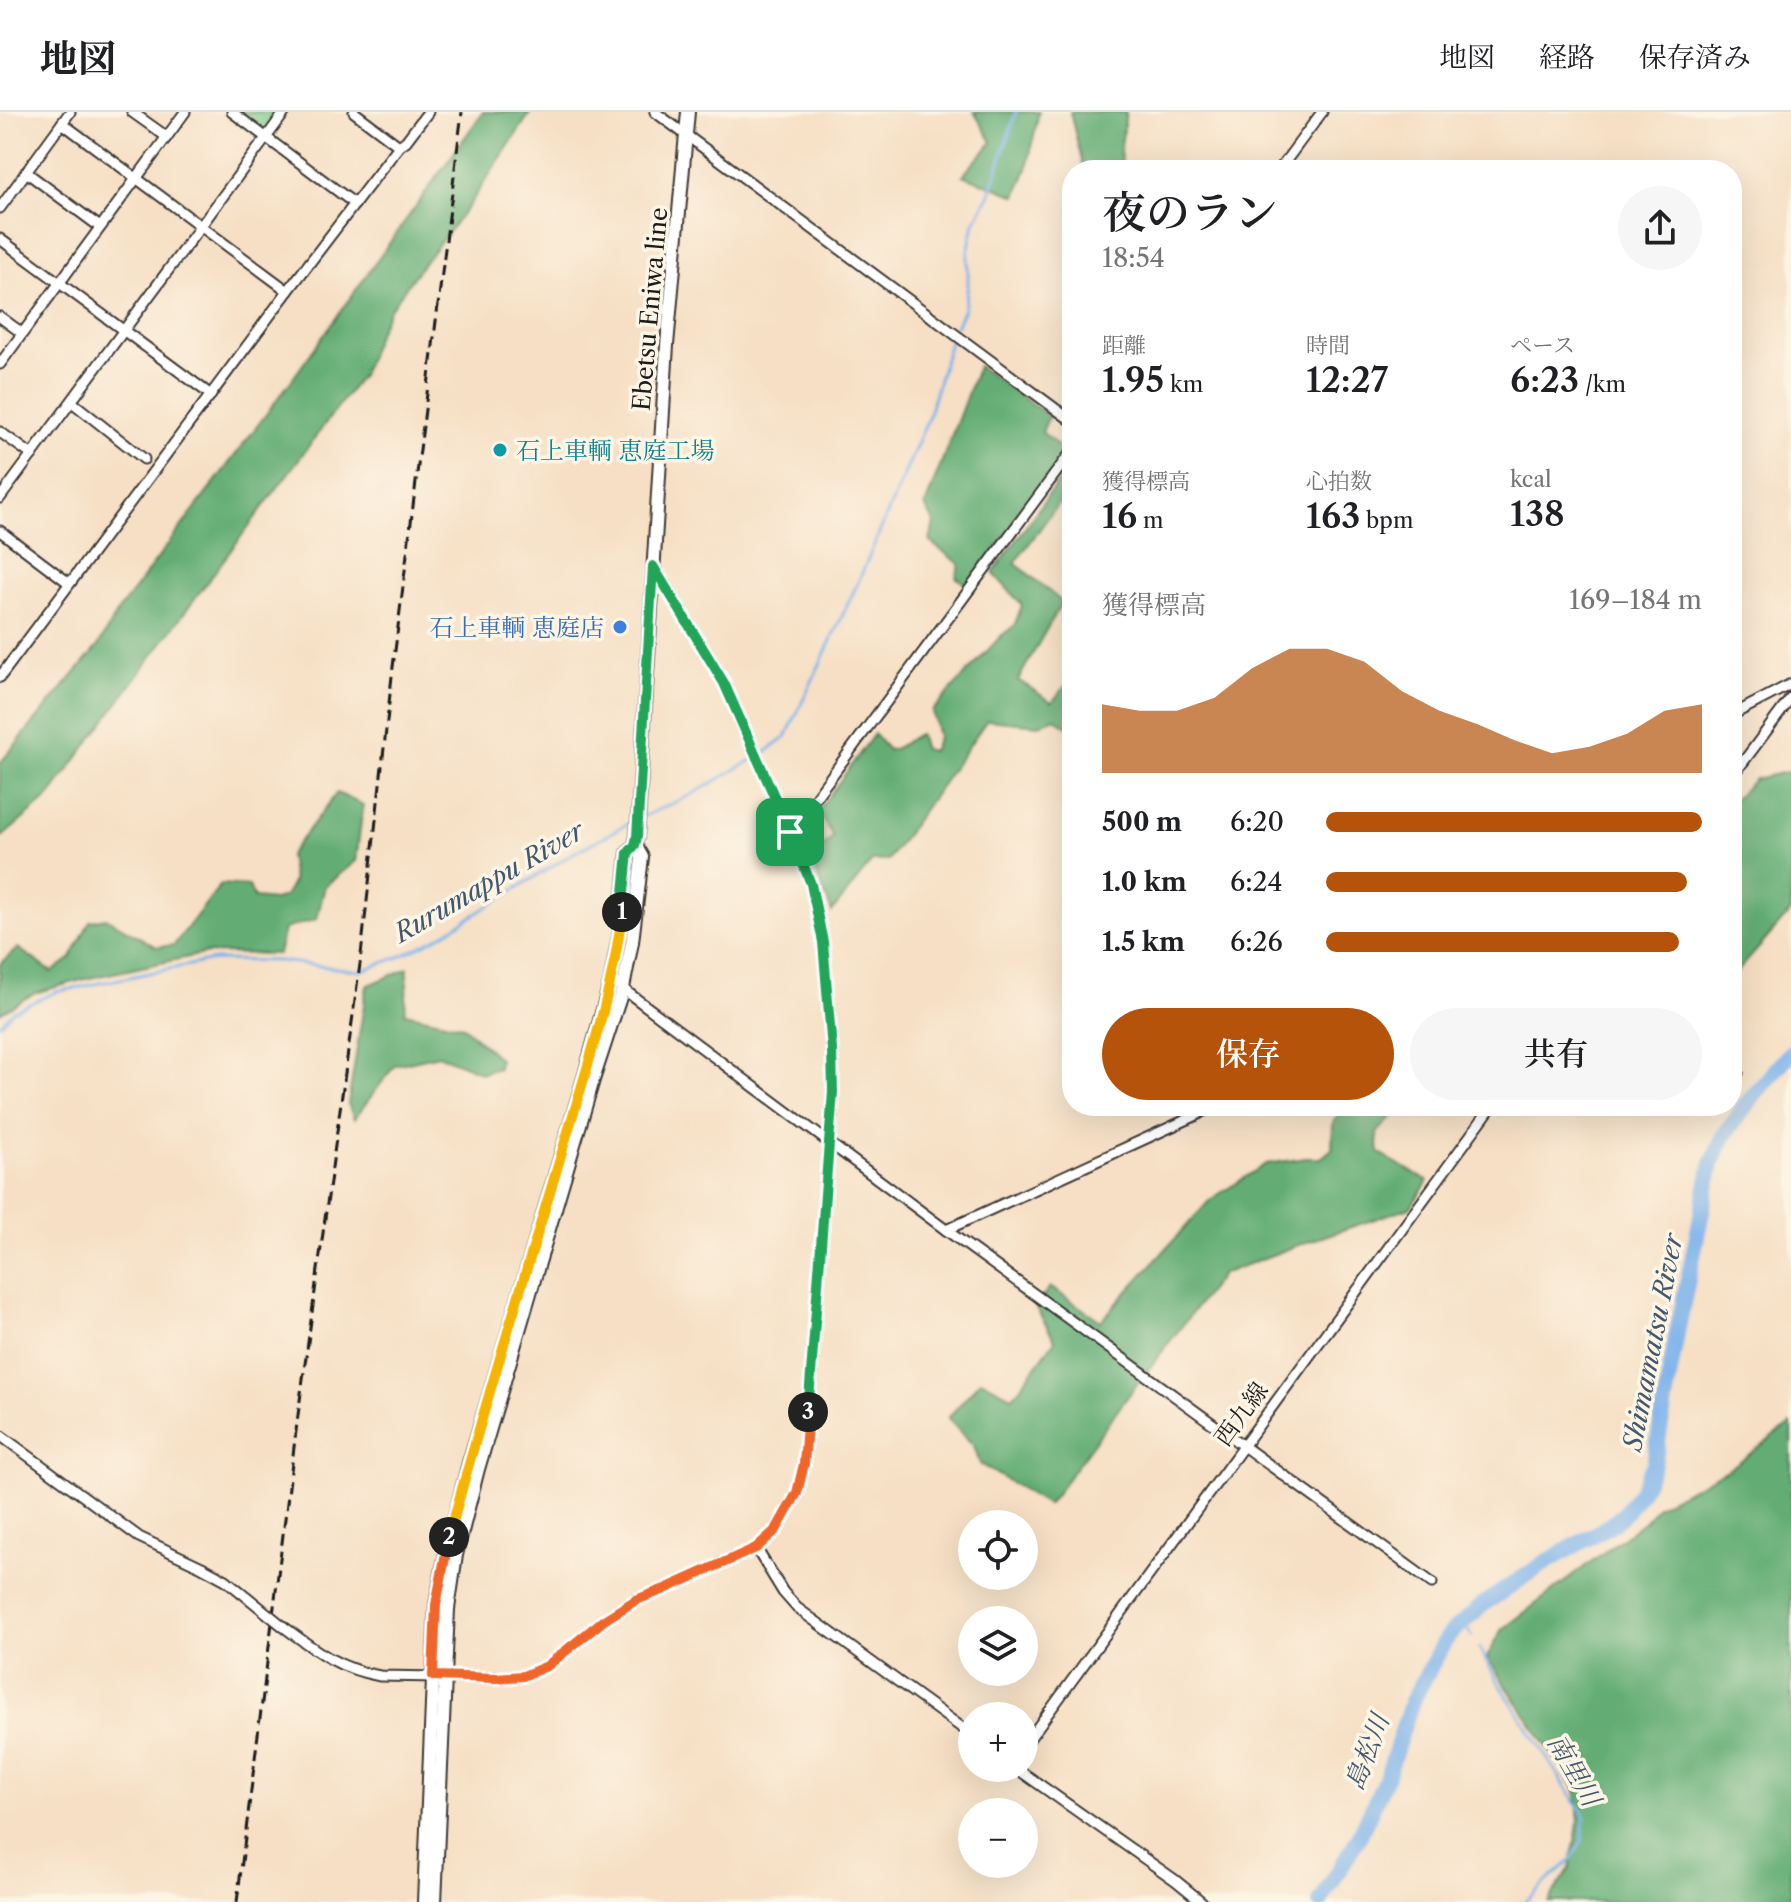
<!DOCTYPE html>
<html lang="ja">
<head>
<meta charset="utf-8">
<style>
	:root { --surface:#fff; --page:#f6f6f6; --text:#202124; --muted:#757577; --line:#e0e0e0; --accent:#b45309 }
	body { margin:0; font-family:"Libre Caslon Text","Noto Serif JP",serif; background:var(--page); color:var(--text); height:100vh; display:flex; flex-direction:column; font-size:30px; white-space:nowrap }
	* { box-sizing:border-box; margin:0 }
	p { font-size:26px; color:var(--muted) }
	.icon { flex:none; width:44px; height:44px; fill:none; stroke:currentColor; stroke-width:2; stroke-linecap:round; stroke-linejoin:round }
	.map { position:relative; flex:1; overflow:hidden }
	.sheet { position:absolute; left:1062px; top:48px; width:680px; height:956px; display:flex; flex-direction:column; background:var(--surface); border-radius:32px; box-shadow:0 8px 32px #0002 }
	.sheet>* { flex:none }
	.tools { position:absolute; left:958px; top:1398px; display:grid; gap:16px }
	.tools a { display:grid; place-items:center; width:80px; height:80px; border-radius:50%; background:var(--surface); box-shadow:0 8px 32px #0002; font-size:40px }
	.pin { position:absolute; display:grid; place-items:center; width:68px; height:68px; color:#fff; margin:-34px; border-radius:16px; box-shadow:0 4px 12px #0006 }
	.km { position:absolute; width:40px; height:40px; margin:-20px; border-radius:50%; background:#222; color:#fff; font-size:22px; line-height:40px; text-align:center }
	.round { display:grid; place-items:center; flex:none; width:84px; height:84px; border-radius:42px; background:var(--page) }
	.summary { display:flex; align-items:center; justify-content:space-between; height:136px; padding:0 40px }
	h1 { font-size:44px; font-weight:600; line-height:60px }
	.stats { display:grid; grid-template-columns:repeat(3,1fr); gap:12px; height:136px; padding:8px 40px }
	.stats div { display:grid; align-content:center }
	.stats b { font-size:34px; font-weight:600 }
	.stats small { font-size:22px; font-weight:400 }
	.stats p { font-size:22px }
	.chart { height:224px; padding:16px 40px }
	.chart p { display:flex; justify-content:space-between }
	.chart svg { width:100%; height:144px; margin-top:8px; fill:var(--accent); opacity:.7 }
	.action { display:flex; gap:16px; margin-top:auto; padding:16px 40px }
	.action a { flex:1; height:92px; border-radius:48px; background:var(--accent); color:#fff; font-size:32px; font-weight:600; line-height:92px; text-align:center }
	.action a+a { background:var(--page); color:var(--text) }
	ul { padding:0 40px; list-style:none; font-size:26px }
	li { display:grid; grid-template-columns:128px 96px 1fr; align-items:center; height:60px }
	li i { height:20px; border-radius:10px; background:var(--accent) }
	header { display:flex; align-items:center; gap:48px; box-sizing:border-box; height:112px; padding:0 40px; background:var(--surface); border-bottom:2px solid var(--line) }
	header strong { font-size:38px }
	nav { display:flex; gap:44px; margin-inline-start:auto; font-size:28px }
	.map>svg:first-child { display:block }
</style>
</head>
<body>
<header>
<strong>地図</strong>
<nav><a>地図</a><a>経路</a><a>保存済み</a></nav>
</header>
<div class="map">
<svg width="1791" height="1790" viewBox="0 0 1791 1790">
	<rect width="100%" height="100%" fill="#fcf5e5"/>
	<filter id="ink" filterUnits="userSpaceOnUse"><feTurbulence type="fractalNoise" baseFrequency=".0125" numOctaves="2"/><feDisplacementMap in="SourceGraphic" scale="16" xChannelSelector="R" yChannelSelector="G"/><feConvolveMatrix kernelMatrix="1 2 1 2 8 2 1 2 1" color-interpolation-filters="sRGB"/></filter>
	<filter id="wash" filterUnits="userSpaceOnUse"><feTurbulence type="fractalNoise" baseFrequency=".006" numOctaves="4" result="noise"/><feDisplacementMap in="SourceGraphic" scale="32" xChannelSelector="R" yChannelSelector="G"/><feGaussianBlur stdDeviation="1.8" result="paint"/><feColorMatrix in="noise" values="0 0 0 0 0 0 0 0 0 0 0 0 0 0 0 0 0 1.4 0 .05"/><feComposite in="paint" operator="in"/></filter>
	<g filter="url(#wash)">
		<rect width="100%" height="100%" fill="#f6dfc4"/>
		<path fill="#7bc988" stroke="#4c7252" stroke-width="2" d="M240 0H279L266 19Z"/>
		<g fill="#64ad74" stroke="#406448" stroke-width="2">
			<path d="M483 0H531L468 95 419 157 388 200 376 225 363 261 161 532 48 686 2 725 0 723V651L98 534 118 499 291 269Z"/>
			<path d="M974 0H1039L1027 57 1016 84 963 63 992 30Z"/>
			<path d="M1070 0H1126L1120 40 1122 52 1131 58H1084Z"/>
			<path d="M978 254 1049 304 1042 320 1067 342 968 474 956 465 960 452 930 430 934 410 925 394Z"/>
			<path d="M1072 350V373L1015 451 1062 490 1018 568 1052 590 1072 566V618L1055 606 1039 613 987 608 888 748 872 749 832 800 811 747 833 725 818 699 874 622 888 638C900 637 907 627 919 622L924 637 932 639 938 625 932 599 1001 524 1014 514 1022 493 993 461Z"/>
			<path d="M1791 659V799L1732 866V690L1755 667Z"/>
			<path d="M337 681 363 693 356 749 325 774 317 807 284 817 278 842 208 841 85 867 35 881 0 901V852L18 836 52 860 71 846 90 809 106 806 157 835 174 833 221 772 249 774 254 786 275 788 285 784 293 769 289 743Z"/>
			<path d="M408 856 405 901 463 914 499 947 498 956 482 961 439 943 395 953 354 1007 348 992 367 874Z"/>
			<path d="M1344 994H1402L1377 1021 1379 1041 1428 1069 1411 1095 1301 1132 1222 1162 1134 1276 1048 1393 980 1352 974 1334 948 1306 981 1268 1013 1285 1055 1228 1035 1194 1050 1175 1101 1209 1210 1088 1266 1052 1306 1046H1321L1332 1037 1333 1012Z"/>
			<path d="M1791 1312V1790H1548L1570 1756 1579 1708 1576 1678 1487 1545 1503 1517 1646 1408 1657 1394 1729 1357Z"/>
		</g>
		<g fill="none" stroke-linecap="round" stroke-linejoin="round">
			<g stroke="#7db2eb" stroke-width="3">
				<path d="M956 214 964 197 968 173V140L974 111 989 84 1016 0"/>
				<path d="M766 640 786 625 859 468 927 309 951 226"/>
				<path d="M642 705 691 683 752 648"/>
				<path d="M0 912 13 899 56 880 214 848 279 849 360 859 399 845 437 826 577 739 635 708"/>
				<path d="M1462 1510 1472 1524"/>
				<path d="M1479 1536 1499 1571 1585 1705 1582 1729 1571 1748 1524 1790"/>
			</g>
			<path stroke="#7db2eb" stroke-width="16" d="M1320 1790 1360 1723 1389 1659 1412 1589 1445 1529 1452 1520 1485 1491 1545 1451 1612 1412 1623 1403 1640 1381 1654 1352 1677 1221 1712 1051 1725 1022 1752 985 1791 940"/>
		</g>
	</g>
	<g filter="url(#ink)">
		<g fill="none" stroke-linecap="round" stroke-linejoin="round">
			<g stroke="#3d3935" stroke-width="13">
				<g id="minor">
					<path d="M132 0 167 25"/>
					<path d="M232 0 355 92"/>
					<path d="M354 0 399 34"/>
					<path d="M655 0 1072 309"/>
					<path d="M62 11 288 179"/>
					<path d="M1279 58 1322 0"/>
					<path d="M26 60 100 115"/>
					<path d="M0 96 70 0"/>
					<path d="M0 127 211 283"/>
					<path d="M0 205 22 221"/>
					<path d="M0 252 185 0"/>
					<path d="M72 290 144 347"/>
					<path d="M0 320 32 343"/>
					<path d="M0 386 285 0"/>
					<path d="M0 419 69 471"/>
					<path d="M0 565 288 179 399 34 406 29 428 0"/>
					<path d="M1732 603 1791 572"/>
					<path d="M1732 665 1791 586"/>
					<path d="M790 720 1072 339"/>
					<path d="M611 868 946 1118 1432 1471"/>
					<path d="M1732 956 1738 961"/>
					<path d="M946 1118 1197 1003 1211 994"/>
					<path d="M0 1323 139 1425 202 1455 226 1468 247 1485"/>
					<path d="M756 1436 783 1480 797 1496 972 1623"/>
					<path d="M284 1515C316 1539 339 1557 380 1564L496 1566 523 1564 547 1554 604 1508 636 1488 665 1477 756 1436 776 1418 786 1401 797 1381 804 1352 833 980 832 938 823 830 811 772 790 720 724 571 654 455"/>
					<path d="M1024 1634 1492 994"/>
					<path d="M1016 1656 1175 1768 1202 1790"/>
				</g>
			</g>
			<g stroke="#3d3935" stroke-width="16">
				<g id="major">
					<path d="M424 1790 436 1493 447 1435 469 1351 585 963 611 868 621 814 628 741 635 733 637 725 667 233 688 0"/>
					<path d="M435 1790 448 1497 456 1443 478 1357 593 968 623 876 632 830 642 745 635 733"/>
				</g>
			</g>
			<use href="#minor" stroke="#fff" stroke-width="9"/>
			<use href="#major" stroke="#fff" stroke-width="12"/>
			<path stroke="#1c1c1c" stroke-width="3" stroke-dasharray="12 6" stroke-linecap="butt" d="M237 1790 298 1303 360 852 393 555 462 0"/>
			<g stroke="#3d3935" stroke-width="13" stroke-linecap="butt">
				<path id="minor-bridge" d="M247 1485 284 1515"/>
			</g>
			<use href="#minor-bridge" stroke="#fff" stroke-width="9"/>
		</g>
	</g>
	<g fill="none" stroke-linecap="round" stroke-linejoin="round" filter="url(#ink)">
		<g stroke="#fff" stroke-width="16">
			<path id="split-1" d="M622 800 628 741 635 733 637 725 653 454 724 571 790 720"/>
		</g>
		<g stroke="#fff" stroke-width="16">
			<path id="split-2" d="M449 1425C483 1296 524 1168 562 1040 585 961 613 882 622 800"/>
		</g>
		<g stroke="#fff" stroke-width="16">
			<path id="split-3" d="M449 1425 436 1493 433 1564 496 1566 523 1564 547 1554 604 1508 636 1488 665 1477 756 1436 776 1418 797 1381 804 1352 808 1300"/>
		</g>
		<g stroke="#fff" stroke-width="16">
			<path id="split-4" d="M790 720 811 772 823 830 832 938 833 980 808 1300"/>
		</g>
		<use href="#split-1" stroke="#22a559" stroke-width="10"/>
		<use href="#split-2" stroke="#f5b400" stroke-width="10"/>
		<use href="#split-3" stroke="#f0652b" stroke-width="10"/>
		<use href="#split-4" stroke="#22a559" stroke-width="10"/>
	</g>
	<circle fill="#0f9aa8" stroke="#fcf5e5" stroke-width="3" cx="500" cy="338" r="8"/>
	<circle fill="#3f7fe0" stroke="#fcf5e5" stroke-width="3" cx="620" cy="515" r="8"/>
	<g text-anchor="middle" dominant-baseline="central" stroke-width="7" stroke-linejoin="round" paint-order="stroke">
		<g font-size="24" fill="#1c1c1c" stroke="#fcf5e5">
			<text transform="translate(650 197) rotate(-85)">Ebetsu Eniwa line</text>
			<text transform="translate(1241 1302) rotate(-54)">西九線</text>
		</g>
		<g font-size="24" fill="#0d838f" stroke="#fcf5e5" text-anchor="start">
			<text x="516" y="338">石上車輌 恵庭工場</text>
		</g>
		<g font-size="24" fill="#366cbe" stroke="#fcf5e5" text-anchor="end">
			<text x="604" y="515">石上車輌 恵庭店</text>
		</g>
		<g font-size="26" font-style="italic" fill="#43586f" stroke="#fcf5e5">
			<text transform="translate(489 770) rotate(-30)">Rurumappu River</text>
			<text transform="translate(1653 1230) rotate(-79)">Shimamatsu River</text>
			<text transform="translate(1367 1640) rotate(-69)">島松川</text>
			<text transform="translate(1574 1658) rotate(60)">南里川</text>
		</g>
	</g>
</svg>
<div class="tools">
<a><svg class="icon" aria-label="locate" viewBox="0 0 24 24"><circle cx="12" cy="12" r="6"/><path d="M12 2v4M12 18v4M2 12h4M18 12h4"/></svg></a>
<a><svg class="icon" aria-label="layers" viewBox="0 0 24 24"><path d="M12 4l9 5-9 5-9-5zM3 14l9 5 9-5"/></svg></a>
<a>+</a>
<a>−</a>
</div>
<div class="pin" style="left:790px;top:720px;background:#1e9e55"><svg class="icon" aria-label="arrive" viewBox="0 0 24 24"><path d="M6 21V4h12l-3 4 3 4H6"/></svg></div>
<b class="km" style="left:622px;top:800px">1</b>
<b class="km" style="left:449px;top:1425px">2</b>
<b class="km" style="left:808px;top:1300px">3</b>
<section class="sheet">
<div class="summary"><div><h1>夜のラン</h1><p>18:54</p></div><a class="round"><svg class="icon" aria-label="share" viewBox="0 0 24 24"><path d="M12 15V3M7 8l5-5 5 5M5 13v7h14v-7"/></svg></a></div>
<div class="stats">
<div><p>距離</p><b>1.95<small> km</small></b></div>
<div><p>時間</p><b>12:27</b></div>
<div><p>ペース</p><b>6:23<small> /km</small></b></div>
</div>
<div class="stats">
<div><p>獲得標高</p><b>16<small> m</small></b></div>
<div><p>心拍数</p><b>163<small> bpm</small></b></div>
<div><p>kcal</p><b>138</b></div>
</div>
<div class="chart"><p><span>獲得標高</span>169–184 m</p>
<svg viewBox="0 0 160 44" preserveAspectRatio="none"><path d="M0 44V23L10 25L20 25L30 21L40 12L50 6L60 6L70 10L80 19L90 25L100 29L110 34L120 38L130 36L140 32L150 25L160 23V44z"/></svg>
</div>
<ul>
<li><b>500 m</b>6:20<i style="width:100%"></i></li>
<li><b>1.0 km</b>6:24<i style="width:96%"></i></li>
<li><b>1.5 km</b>6:26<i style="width:94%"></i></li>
</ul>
<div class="action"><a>保存</a><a>共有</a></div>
</section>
</div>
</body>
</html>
